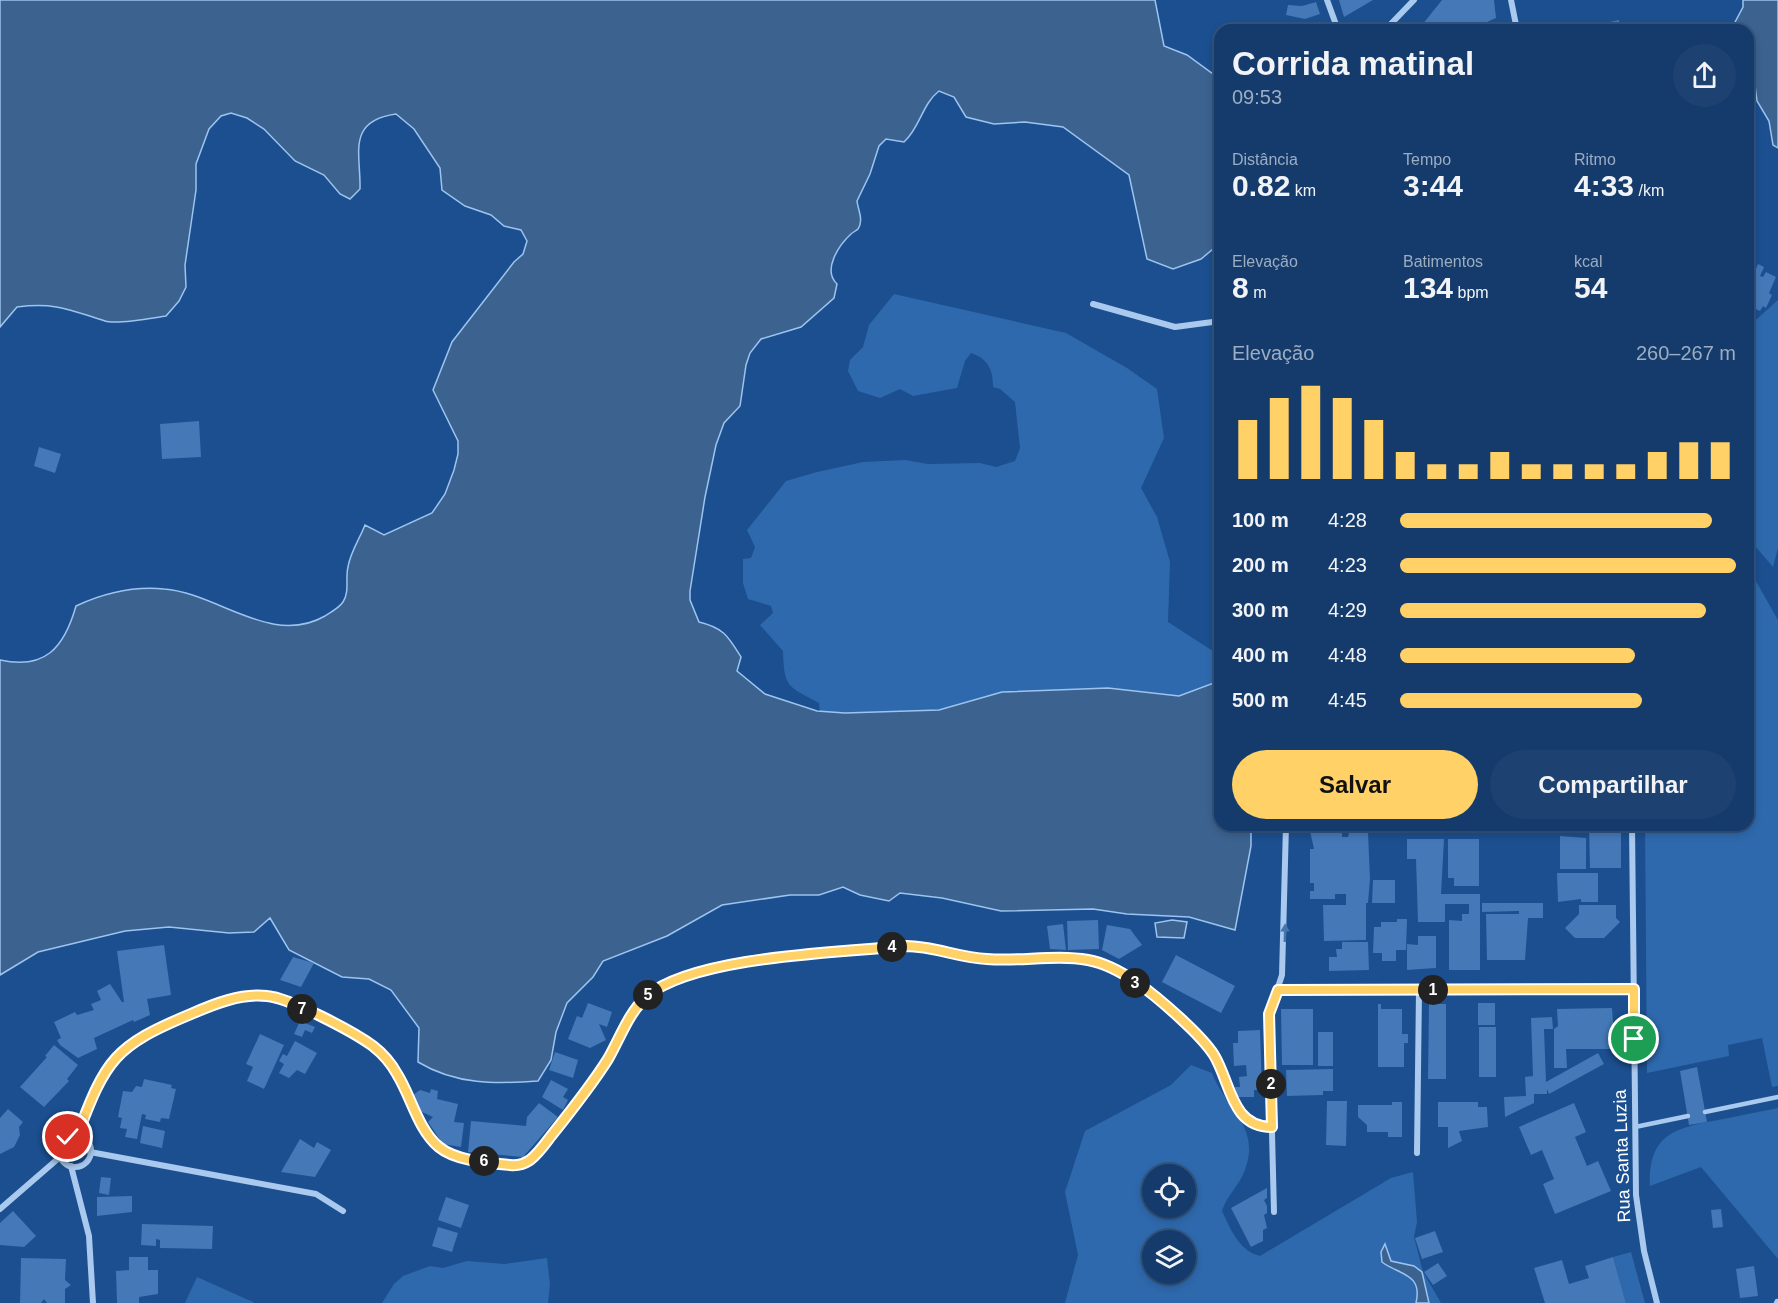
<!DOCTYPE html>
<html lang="pt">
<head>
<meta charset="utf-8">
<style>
	:root { --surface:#143b6b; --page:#1d4271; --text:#f1f3f6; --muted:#9dadc1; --line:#33557e; --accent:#ffd166 }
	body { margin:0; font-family:Helvetica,sans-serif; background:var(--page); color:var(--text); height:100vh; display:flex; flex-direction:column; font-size:22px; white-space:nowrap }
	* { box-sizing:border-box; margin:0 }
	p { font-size:20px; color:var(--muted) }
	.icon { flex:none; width:33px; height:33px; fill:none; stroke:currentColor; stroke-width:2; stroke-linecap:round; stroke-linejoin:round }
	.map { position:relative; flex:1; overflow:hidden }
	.side { position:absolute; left:1214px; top:24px; width:540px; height:807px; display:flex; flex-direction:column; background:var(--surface); border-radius:18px; box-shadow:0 3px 9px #0003,0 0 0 2px var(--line) }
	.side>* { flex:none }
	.tools { position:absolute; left:1142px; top:1164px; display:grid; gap:12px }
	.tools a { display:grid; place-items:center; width:54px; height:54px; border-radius:50%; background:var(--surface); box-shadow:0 3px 9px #0003,0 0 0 2px var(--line); font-size:30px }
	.pin { position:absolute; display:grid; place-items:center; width:51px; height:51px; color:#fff; margin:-26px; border:3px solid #fff; border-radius:50%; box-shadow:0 2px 6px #0007 }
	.km { position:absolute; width:30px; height:30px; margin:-15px; border-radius:50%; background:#222; color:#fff; font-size:16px; line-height:30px; text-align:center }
	.round { display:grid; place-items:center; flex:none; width:63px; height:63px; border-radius:32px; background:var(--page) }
	.overview { display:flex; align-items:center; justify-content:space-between; height:102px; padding:0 18px }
	h1 { font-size:33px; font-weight:700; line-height:45px }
	.figures { display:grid; grid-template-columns:repeat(3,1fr); gap:9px; height:102px; padding:6px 18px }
	.figures div { display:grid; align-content:center }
	.figures b { font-size:30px; font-weight:700 }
	.figures small { font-size:16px; font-weight:400 }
	.figures p { font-size:16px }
	.chart { height:168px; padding:12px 18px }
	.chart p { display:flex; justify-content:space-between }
	.chart svg { width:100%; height:108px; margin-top:6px; stroke:var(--accent); stroke-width:6 }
	.button { display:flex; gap:12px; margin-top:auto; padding:12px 18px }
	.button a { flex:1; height:69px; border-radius:36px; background:var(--accent); color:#111; font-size:24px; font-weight:700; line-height:69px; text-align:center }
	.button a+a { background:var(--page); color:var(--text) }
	ul { padding:0 18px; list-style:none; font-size:20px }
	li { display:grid; grid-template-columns:96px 72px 1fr; align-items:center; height:45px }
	li i { height:15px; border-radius:8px; background:var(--accent) }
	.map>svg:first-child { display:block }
</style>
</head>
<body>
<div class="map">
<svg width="1778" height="1303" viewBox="0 0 1778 1303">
	<rect width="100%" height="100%" fill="#1b4f8f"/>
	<g fill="#2e69ad" fill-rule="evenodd">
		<path d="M894 294 1066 333 1127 368 1157 389 1164 438 1141 488 1157 517 1170 562 1168 622 1219 655V681L1179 696 1108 688 1002 692 939 710 845 713 820 712 819 703C787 686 784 687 783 651L760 625 773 613 771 606 748 599 743 583V559L751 558 755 547 747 530 786 481 817 472 863 462 905 460 928 464 980 463 996 467 1015 461 1020 448 1015 402 1000 389 993 387C993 369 988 359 971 353L965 361 957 388 913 396 900 389 880 398 858 391 848 371 850 360 863 347 869 325Z"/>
		<path d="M1778 300V548L1773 567 1748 538V327Z"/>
		<path d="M1748 575 1753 576 1778 620V1086L1772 1087 1762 1038 1728 1045 1729 1056 1647 1073 1645 825H1748Z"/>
		<path d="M1191 1065 1212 1073C1226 1109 1261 1127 1245 1170 1239 1186 1227 1195 1222 1211 1230 1228 1239 1251 1260 1256L1391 1178 1413 1172 1417 1222 1414 1237 1423 1272 1441 1303H1065L1078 1255 1065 1192 1085 1131 1171 1085ZM1152 1174H1185V1208H1152ZM1152 1240H1185V1274H1152Z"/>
		<path d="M1778 1108V1259L1701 1167 1650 1186C1648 1134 1675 1128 1718 1120 1738 1116 1758 1112 1778 1108Z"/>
		<path d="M1631 1252 1645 1303H1626L1613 1257Z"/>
		<path d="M547 1258 550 1284 548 1303H382L394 1284 403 1276 430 1266 443 1268 467 1261 505 1264Z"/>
		<path d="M197 1277 253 1302V1303H185Z"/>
	</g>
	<g fill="#3c6290" stroke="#9cc4f0" stroke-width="1.5">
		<path d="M0 0H1155L1164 46 1187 55 1217 77 1219 244 1201 259 1173 269 1147 259 1129 175 1063 127 1025 122 994 124 966 117 954 97 939 91C922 104 920 128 904 142L886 139 879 146 870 174 857 201C858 210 864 220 858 229 857 230 852 233 851 234 839 245 822 270 837 284L834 298 801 327 761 339 750 353 746 365 740 406 724 423 716 445 705 497 690 591V600L699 622C724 628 728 636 741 657L737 671 765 694 817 711 845 713 939 710 1002 692 1108 688 1179 696 1219 681 1220 825H1251V846L1235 930 1189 917 1127 914 1093 909 1001 911 942 898 900 893 889 901 860 895 843 887 819 895H790L722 905 667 936 603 961 593 977 567 1003 556 1032 551 1060 538 1081C496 1084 456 1085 418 1062L419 1028 391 990 369 979 342 977 289 950 270 918 254 932 229 933 169 927 125 931 38 952 0 975V660C45 670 64 648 76 606 104 593 133 586 164 589 218 593 271 647 325 616 331 612 339 608 343 602 350 591 345 579 348 567 350 553 360 538 365 525L384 535 432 513 445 494 454 470 458 454V441L433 390 452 342 514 262 523 254 527 241 521 230 504 226 491 215 465 206 442 190 440 168 414 129 396 114C346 121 361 154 360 189L350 199 340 194 324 175 295 161 264 129 247 118 231 113 221 116 209 129 196 164V190L185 265 186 287 179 301 166 316C152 318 117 325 105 321 70 310 55 302 17 307L0 327Z"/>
		<path d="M1743 0H1778V148L1773 145 1769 121 1757 101 1748 30H1736L1734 24 1743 7Z"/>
		<path d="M1172 920 1187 922 1184 938 1157 937 1155 923Z"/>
		<path d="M1385 1244 1391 1261 1414 1266 1422 1272 1429 1303H1416C1423 1273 1399 1275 1382 1262L1381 1252Z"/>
	</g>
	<g fill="#4478b7">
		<path d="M1339 0H1373L1344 17Z"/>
		<path d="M1442 0H1494L1496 18 1487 22 1490 30H1418Z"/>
		<path d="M1316 2 1320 14 1305 19 1286 15 1288 5 1302 6Z"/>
		<path d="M1619 20 1620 27 1616 28 1617 30H1573Z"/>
		<path d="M1758 264 1764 267 1760 276 1763 277 1766 272 1776 277 1769 293 1772 295 1766 308 1763 306 1760 311 1751 307 1749 312 1748 265 1756 269Z"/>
		<path d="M199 421 201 457 162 459 160 424Z"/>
		<path d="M39 447 61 454 55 473 34 466Z"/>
		<path d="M1589 826H1621V868H1590Z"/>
		<path d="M1310 831H1342V837H1348L1349 833H1368L1370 879 1368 903H1366V940L1324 941 1323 905H1346V894H1335V899H1310V891H1314V883H1310V849H1314Z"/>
		<path d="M1560 836 1586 838V869H1560Z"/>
		<path d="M1407 839H1444L1441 894H1480V970H1449V920L1462 921V914H1469V904H1445V922H1418L1416 859H1407Z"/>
		<path d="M1448 839H1479V886H1454V878H1448Z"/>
		<path d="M1557 873H1598V902H1581V899L1558 902Z"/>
		<path d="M1373 880H1395V903H1372Z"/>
		<path d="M1482 903H1543V918H1528L1525 960H1487L1486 914H1519V911L1482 912Z"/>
		<path d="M1579 905H1616V918L1620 922 1604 938H1575L1565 928 1579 914Z"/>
		<path d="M1397 919H1407L1406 950H1396V961H1382V953H1373L1374 927H1381V922H1397Z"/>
		<path d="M1098 920 1099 949 1068 950 1067 921Z"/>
		<path d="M1063 924 1066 950 1050 949 1047 926Z"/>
		<path d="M1107 925 1130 929 1142 945 1119 959 1102 950Z"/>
		<path d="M1418 936H1436V968L1407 970V944L1418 945Z"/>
		<path d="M1342 942H1368L1369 970 1329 971V957H1337L1336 949H1342Z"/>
		<path d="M164 945 171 995 147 999 150 1015 134 1022 133 1020 94 1038 97 1049 78 1058 60 1045 57 1040 61 1038 54 1022 75 1012 77 1015 94 1010 91 1004 101 1000 97 991 110 984 122 1002H124L117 951Z"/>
		<path d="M1176 955 1235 986 1221 1013 1162 982Z"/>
		<path d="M293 957 314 963 301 987 280 980Z"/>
		<path d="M588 1003 612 1012 607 1027 599 1024 606 1040 590 1048 568 1039 577 1016 582 1018Z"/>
		<rect x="1478" y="1003" width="17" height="22"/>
		<path d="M1378 1004H1381V1009H1402V1034H1408V1043H1404V1067H1378Z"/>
		<path d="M1429 1004H1446V1079H1428Z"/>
		<path d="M1612 1008 1615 1049H1566L1567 1068H1554V1029L1558 1026 1557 1009Z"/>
		<path d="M1281 1009H1313V1065H1282Z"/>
		<path d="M1552 1017 1553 1029H1544L1546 1082 1598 1053 1604 1064 1549 1094 1547 1089V1094H1534V1103L1505 1117 1504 1097 1526 1096 1525 1077 1533 1076 1531 1018Z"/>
		<path d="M300 1021 315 1027 312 1033 305 1030 302 1037 294 1034Z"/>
		<rect x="1479" y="1027" width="17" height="50"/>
		<path d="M1260 1030 1262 1090H1254V1097H1235V1087H1240L1239 1077 1247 1076 1246 1065 1234 1066 1233 1043H1238V1031Z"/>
		<rect x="1318" y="1032" width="15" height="34"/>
		<path d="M260 1034 284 1045 264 1089 247 1081 253 1067 246 1064Z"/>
		<path d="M295 1041 317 1053 305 1074 297 1070 289 1078 279 1073 284 1064 279 1061 283 1054 287 1056Z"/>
		<path d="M54 1045 78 1065 67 1079 69 1081 44 1107 20 1087 47 1057 45 1056Z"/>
		<path d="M555 1052 578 1060 573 1078 549 1070Z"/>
		<path d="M1697 1067 1707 1122 1689 1125 1680 1071Z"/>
		<path d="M1333 1069V1091H1323V1095L1287 1096 1286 1070Z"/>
		<path d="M144 1079 172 1085 171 1088 176 1089 169 1119 161 1118 160 1122 145 1119 146 1115 142 1114 137 1139 125 1137 127 1129 120 1128 122 1118 118 1117 123 1091 132 1092 136 1086 142 1087Z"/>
		<path d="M551 1080 568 1089 563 1097 568 1100 563 1110 542 1097Z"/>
		<path d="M431 1089 438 1091 437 1099 458 1104 454 1122 464 1123 461 1147 443 1144 428 1122 433 1117 422 1112 413 1095 420 1090 430 1093Z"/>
		<path d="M1327 1101H1347L1346 1146 1326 1145Z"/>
		<path d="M1392 1102H1402V1137H1388V1132H1367V1125L1358 1117V1105H1392Z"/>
		<path d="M1438 1102H1478V1107H1487L1488 1127 1459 1131 1462 1141 1448 1148V1127H1438Z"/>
		<path d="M539 1103 558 1117 523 1157 468 1152 471 1121 526 1126 527 1117Z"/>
		<path d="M1574 1103 1586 1132 1575 1137 1587 1166 1598 1161 1611 1191 1555 1214 1543 1184 1554 1179 1542 1150 1531 1155 1519 1127Z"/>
		<path d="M8 1109 23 1122 19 1127 20 1135 14 1147 0 1154V1118Z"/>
		<path d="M143 1126 165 1131 162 1148 140 1143Z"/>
		<path d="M300 1139 314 1148 317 1142 331 1150 315 1177 281 1172Z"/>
		<path d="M101 1177 111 1178 109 1195 99 1193Z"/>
		<path d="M1267 1188V1198L1264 1200 1267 1206V1213L1264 1215 1267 1228 1263 1230V1241L1251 1247 1231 1208Z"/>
		<path d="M132 1196V1212L97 1216V1197Z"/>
		<path d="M446 1197 469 1205 461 1228 438 1220Z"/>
		<path d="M1721 1209 1723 1227 1713 1228 1711 1210Z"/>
		<path d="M13 1211 36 1236 24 1247 0 1245V1223Z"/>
		<path d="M142 1224 213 1226 212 1249 160 1248V1240L156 1239V1246L141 1245Z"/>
		<path d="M438 1227 458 1233 452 1252 432 1246Z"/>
		<path d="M1435 1231 1443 1252 1422 1259 1415 1238Z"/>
		<path d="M129 1257H148V1270H158V1294L139 1297V1303H117L116 1271 129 1270Z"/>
		<path d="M1613 1257 1626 1303H1545L1534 1268 1562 1260 1569 1284 1589 1278 1585 1266Z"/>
		<path d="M21 1258 66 1259 65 1280 71 1285 65 1289V1303H47L44 1299 41 1303H20Z"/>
		<path d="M1438 1263 1447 1276 1433 1285 1424 1272Z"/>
		<path d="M1754 1266 1758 1296 1740 1298 1736 1269Z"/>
	</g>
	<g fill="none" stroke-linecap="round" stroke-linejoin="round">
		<g stroke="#a9c9ee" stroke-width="4.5">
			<path d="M1705 1112 1778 1097"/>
			<path d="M1635 1127 1688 1116"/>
			<path d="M1776 1303 1777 1301"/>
		</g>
		<g stroke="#a9c9ee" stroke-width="6">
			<path d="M1327 0 1338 30"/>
			<path d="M1511 0 1517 30"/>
			<path d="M1385 30 1414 0"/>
			<path d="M1093 304 1175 327 1220 321"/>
			<path d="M1632 825 1636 1195 1644 1251 1657 1303"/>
			<path d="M1278 990 1634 989"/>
			<circle cx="75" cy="1151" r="16"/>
			<path d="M77 1136C87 1110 95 1083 112 1062 138 1030 227 991 268 996 291 999 366 1037 382 1054 409 1083 413 1134 450 1154 467 1158 505 1169 522 1165 534 1161 542 1146 550 1137 570 1112 590 1087 607 1060 622 1036 631 1005 656 990 710 955 840 952 906 946 934 946 959 958 987 959 1022 962 1062 951 1097 962 1120 969 1143 988 1162 1003 1181 1018 1201 1035 1214 1055 1231 1083 1231 1127 1272 1127"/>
			<path d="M90 1152 316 1194 343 1211"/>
			<path d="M1417 1153 1419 990"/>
			<path d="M71 1166 89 1236 93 1303"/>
			<path d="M0 1209 60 1157"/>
			<path d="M1274 1212 1269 1014 1282 975 1286 825"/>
		</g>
	</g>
	<defs><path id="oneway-solid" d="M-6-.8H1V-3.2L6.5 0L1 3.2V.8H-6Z" transform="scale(1.5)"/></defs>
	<use fill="#4674ac" href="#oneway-solid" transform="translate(1285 933) rotate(-89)"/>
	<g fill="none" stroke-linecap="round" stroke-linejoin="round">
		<g stroke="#fff" stroke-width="12">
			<path id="route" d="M68 1137 77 1136C106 1059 114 1046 191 1014 214 1004 241 993 267 996 290 998 354 1032 373 1046 382 1053 391 1063 397 1074 411 1096 418 1130 439 1147 456 1161 489 1163 510 1165 518 1166 524 1164 530 1160 538 1154 545 1144 551 1136 571 1111 591 1086 608 1059 620 1038 629 1012 647 996 694 956 843 952 906 946 934 946 959 958 987 959 1020 962 1055 954 1088 960 1121 966 1155 995 1180 1018 1192 1029 1205 1041 1214 1055 1231 1083 1231 1127 1272 1127L1269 1014 1278 990 1634 989V1039"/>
		</g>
		<use href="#route" stroke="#ffd166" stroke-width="8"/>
	</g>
	<g text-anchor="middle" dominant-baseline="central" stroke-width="5" stroke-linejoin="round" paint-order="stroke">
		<g font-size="18" fill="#fff" stroke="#1b4f8f">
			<text transform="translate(1622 1156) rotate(-92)">Rua Santa Luzia</text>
		</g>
	</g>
</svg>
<div class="tools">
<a><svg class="icon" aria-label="locate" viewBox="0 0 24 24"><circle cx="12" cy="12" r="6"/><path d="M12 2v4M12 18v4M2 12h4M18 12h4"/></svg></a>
<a><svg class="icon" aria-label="layers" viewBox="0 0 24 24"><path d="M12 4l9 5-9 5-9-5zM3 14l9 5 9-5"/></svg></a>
</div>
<div class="pin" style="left:1634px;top:1039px;background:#1e9e55"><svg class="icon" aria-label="arrive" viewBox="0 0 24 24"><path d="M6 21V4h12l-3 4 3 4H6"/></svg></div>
<div class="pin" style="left:68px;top:1137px;background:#d93025"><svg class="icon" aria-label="check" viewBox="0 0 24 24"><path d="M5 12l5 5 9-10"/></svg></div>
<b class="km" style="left:1433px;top:990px">1</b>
<b class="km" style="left:1271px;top:1084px">2</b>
<b class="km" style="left:1135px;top:983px">3</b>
<b class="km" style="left:892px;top:947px">4</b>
<b class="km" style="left:648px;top:995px">5</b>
<b class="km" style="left:484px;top:1161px">6</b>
<b class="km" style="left:302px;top:1009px">7</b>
<section class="side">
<div class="overview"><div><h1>Corrida matinal</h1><p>09:53</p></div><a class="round"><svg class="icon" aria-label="share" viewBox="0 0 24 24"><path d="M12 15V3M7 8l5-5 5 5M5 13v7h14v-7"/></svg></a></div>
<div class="figures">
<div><p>Distância</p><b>0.82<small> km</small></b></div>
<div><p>Tempo</p><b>3:44</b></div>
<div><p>Ritmo</p><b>4:33<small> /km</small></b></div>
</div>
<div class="figures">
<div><p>Elevação</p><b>8<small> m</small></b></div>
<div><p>Batimentos</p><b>134<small> bpm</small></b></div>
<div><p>kcal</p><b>54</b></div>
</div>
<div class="chart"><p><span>Elevação</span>260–267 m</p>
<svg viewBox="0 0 160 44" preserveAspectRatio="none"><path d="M5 44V20M15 44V11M25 44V6M35 44V11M45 44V20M55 44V33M65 44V38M75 44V38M85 44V33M95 44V38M105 44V38M115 44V38M125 44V38M135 44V33M145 44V29M155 44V29"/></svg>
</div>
<ul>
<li><b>100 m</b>4:28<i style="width:93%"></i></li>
<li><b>200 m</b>4:23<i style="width:100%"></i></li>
<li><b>300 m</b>4:29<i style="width:91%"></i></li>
<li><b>400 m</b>4:48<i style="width:70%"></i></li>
<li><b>500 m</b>4:45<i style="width:72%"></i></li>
</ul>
<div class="button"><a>Salvar</a><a>Compartilhar</a></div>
</section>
</div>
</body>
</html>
